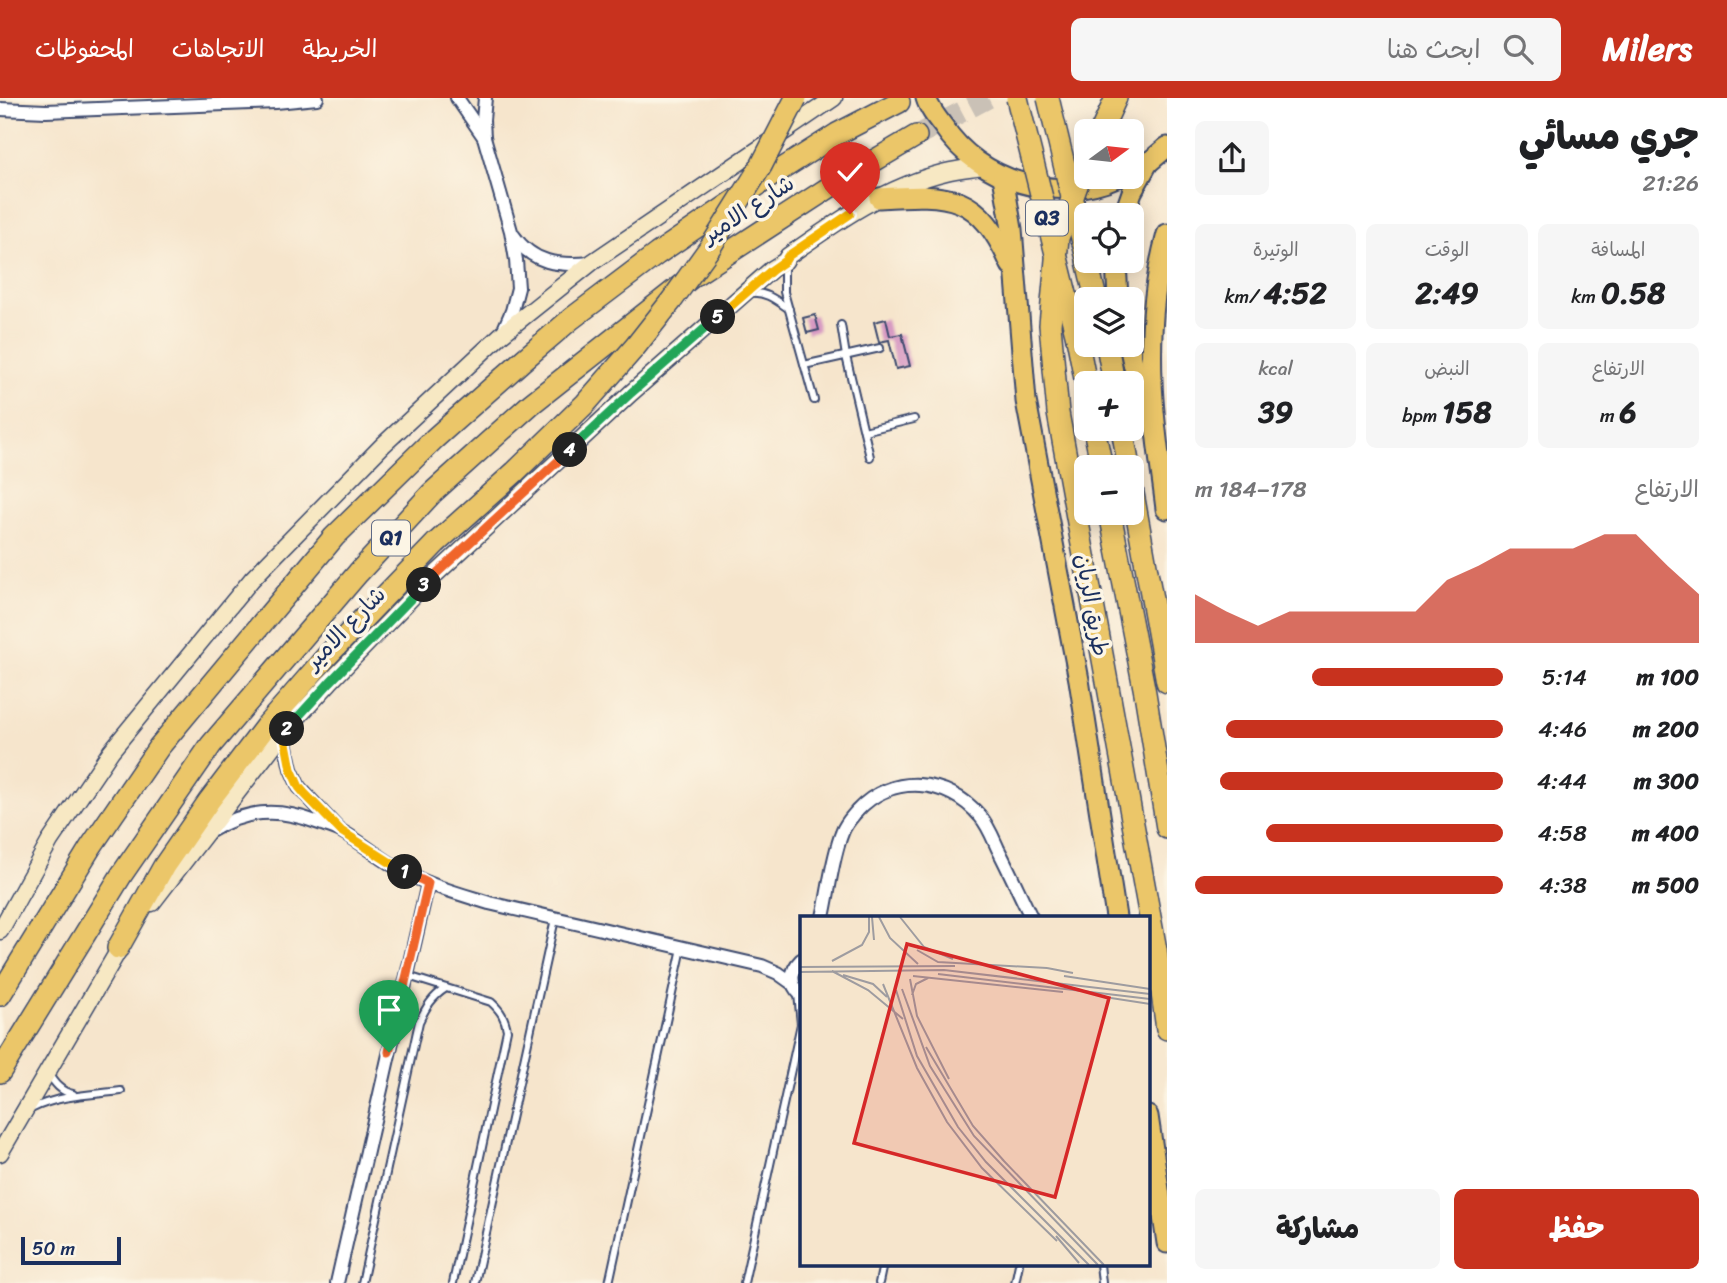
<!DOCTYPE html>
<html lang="ar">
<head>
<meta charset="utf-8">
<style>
	:root { --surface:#fff; --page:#f6f6f6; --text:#202124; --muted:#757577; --accent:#c8321e }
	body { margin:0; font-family:Sriracha,"Playpen Sans Arabic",sans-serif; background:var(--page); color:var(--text); direction:rtl; height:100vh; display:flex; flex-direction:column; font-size:26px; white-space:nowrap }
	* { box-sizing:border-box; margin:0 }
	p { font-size:23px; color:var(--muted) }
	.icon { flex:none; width:38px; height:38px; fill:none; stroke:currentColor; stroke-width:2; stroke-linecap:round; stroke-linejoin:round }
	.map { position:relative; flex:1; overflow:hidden; direction:ltr }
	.side { display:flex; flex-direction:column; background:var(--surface); width:560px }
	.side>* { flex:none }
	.needle { width:46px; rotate:75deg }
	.buttons { position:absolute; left:1074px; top:21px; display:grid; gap:14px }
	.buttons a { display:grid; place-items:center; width:70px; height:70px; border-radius:10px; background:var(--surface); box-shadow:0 4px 18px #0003; font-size:35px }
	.scale { position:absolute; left:21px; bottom:18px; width:100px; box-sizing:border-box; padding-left:7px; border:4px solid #1b2f5e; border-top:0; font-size:19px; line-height:24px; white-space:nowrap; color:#1b2f5e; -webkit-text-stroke:5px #fcf5e5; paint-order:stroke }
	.pin { position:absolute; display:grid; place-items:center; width:60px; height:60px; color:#fff; margin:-72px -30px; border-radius:50% 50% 50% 0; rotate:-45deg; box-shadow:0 0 7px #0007 }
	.pin .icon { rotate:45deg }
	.km { position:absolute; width:35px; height:35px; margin:-18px; border-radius:50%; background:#222; color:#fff; font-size:19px; line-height:35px; text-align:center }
	.round { display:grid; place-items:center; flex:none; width:74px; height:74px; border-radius:10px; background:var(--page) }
	.headline { display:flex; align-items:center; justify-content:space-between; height:119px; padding:0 28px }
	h1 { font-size:38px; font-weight:800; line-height:52px }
	.metrics { display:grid; grid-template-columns:repeat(3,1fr); gap:10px; height:119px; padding:7px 28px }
	.metrics div { display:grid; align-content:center; border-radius:10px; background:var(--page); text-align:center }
	.metrics b { font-size:30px; font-weight:800 }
	.metrics small { font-size:19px; font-weight:400 }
	.metrics p { font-size:19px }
	.chart { height:196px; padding:14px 28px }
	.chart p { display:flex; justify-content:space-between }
	.chart svg { width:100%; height:126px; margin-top:7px; fill:var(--accent); opacity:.7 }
	.primary-button { display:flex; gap:14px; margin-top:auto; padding:14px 28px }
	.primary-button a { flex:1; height:80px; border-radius:10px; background:var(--accent); color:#fff; font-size:28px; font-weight:800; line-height:80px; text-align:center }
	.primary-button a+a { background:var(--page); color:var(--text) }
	ul { padding:0 28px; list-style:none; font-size:23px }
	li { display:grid; grid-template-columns:112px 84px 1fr; align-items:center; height:52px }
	li i { height:18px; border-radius:9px; background:var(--accent) }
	header { display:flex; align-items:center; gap:42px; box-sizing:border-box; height:98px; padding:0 35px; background:var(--accent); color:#fff }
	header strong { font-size:33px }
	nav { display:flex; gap:38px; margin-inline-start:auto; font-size:24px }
	.search { width:490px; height:63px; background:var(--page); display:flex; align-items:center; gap:18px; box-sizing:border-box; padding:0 24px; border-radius:10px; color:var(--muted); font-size:26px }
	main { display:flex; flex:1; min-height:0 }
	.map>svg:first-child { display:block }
</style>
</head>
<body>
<header>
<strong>Milers</strong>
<div class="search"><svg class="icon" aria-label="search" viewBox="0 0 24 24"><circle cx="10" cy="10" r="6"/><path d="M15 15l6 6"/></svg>ابحث هنا</div>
<nav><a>الخريطة</a><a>الاتجاهات</a><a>المحفوظات</a></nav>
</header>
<main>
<section class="side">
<div class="headline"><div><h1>جري مسائي</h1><p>21:26</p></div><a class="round"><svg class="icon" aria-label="share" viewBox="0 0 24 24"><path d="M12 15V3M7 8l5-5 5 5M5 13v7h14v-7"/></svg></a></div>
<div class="metrics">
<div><p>المسافة</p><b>0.58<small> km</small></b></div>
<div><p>الوقت</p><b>2:49</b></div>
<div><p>الوتيرة</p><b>4:52<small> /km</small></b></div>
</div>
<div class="metrics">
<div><p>الارتفاع</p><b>6<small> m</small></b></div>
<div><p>النبض</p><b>158<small> bpm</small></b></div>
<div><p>kcal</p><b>39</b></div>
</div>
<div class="chart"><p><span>الارتفاع</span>178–184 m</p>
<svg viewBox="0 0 160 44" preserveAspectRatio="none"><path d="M0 44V27L10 33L20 38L30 33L40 33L50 33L60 33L70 33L80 22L90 17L100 11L110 11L120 11L130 6L140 6L150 17L160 27V44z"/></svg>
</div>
<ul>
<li><b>100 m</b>5:14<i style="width:62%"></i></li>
<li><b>200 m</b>4:46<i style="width:90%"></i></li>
<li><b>300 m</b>4:44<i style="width:92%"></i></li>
<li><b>400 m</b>4:58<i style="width:77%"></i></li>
<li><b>500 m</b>4:38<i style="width:100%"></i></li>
</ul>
<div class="primary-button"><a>حفظ</a><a>مشاركة</a></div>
</section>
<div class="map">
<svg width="1167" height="1185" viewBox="0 0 1167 1185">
	<rect width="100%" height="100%" fill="#fcf5e5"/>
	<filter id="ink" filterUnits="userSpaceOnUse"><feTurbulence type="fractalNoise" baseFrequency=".0143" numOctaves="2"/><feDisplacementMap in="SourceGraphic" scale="14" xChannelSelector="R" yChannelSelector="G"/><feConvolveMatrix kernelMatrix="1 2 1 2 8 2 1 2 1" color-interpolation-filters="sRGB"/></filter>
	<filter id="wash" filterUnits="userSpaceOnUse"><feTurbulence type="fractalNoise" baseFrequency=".00686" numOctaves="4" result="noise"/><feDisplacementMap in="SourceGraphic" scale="28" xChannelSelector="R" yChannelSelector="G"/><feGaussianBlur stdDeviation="1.57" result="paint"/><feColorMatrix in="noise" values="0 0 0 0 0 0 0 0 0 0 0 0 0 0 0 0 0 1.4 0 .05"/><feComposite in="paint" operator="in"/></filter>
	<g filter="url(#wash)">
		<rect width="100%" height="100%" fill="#f6e5cc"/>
		<g id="blocks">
			<g fill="#d799c2">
				<path d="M815 217 819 232 807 235 803 220Z"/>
				<path d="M886 221 890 238 902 236 910 268 896 271 889 242 879 244 874 224Z"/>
			</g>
		</g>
	</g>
	<g filter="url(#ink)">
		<use href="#blocks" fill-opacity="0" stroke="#3c4a6e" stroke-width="2"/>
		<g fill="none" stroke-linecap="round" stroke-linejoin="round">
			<path stroke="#cac1b6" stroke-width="21" stroke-dasharray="21 10" stroke-linecap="butt" d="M916 38 988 0"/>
			<g stroke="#3c4a6e" stroke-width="10">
				<g id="lane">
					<path d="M784 168V194L814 302"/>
					<path d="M750 195C765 193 776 202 789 211"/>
					<path d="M841 227 846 258 870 359"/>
					<path d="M804 267 880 250"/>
					<path d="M864 333 914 321"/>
					<path d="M408 878 491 904C501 913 505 920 507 932L453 1185"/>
					<path d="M48 975C54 985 61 994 73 996"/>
					<path d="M31 1011C59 997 90 997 121 993"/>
					<path d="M1100 1166 1102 1185"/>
					<path d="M362 1185 419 924C426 909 432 899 446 890"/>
					<path d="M475 1185 555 821"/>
					<path d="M609 1185 682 850"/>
					<path d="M744 1185 801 926 798 896"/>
					<path d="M879 1185 883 1166"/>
					<path d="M1015 1185 1019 1166"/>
				</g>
			</g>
			<g stroke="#3c4a6e" stroke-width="16">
				<g id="street">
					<path d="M457 0 484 39"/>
					<path d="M485 0 483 22 484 39 511 133 516 162 518 190 512 213 502 236"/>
					<path d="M0 11 46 13 276 4 317 0"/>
					<path d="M513 137C533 166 558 168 591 165"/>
					<path d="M283 635 291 671 299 689 338 731"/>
					<path d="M209 734C245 712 276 709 316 724 324 727 333 729 341 733 363 745 382 762 404 774 431 788 460 796 489 805L762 868 778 875 792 885"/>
					<path d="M823 819C829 793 832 760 842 735 845 726 851 720 857 713 892 675 948 680 980 718 988 727 993 740 998 751 1010 774 1020 797 1031 819"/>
					<path d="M801 862C790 873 789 886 801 897"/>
					<path d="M337 1185 428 785"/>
				</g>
			</g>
			<g stroke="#3c4a6e" stroke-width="19">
				<g id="secondary">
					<path d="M152 805 283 635 330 584 423 488 631 295 772 171 785 163 788 158C836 124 887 88 946 74 958 71 971 70 983 68"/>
					<path d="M0 833 50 743 111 653 252 481 383 347 502 236 591 165 834 0"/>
					<path d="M0 1055 124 843"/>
				</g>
			</g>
			<g stroke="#3c4a6e" stroke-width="23">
				<g id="primary">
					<path d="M926 0C929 10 936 19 943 28 980 84 1056 106 1117 79"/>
					<path d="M1136 70 1148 65 1167 49"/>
					<path d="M1003 79 1012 131 1026 303 1079 582 1116 819"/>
					<path d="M879 100C951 95 979 95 1011 167"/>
					<path d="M1124 117 1132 94 1148 65"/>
					<path d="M1116 163 1118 201"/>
					<path d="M1129 247 1144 314"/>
					<path d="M1166 411C1161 369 1153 324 1152 282 1150 233 1154 183 1167 136"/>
					<path d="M1148 1018 1167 1145"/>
				</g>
			</g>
			<g stroke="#3c4a6e" stroke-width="24">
				<g id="highway">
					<path d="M1101 33 1116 0"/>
					<path d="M1087 163 1096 201"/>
					<path d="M1077 240 1087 291"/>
					<path d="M1107 247 1114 285"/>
					<path d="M1094 331 1102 369"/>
					<path d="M1122 331 1129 369"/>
					<path d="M1132 390 1167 584"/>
					<path d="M1110 415 1145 595 1167 730"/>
					<path d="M118 850 164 768 209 703 266 628 326 559 436 445"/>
					<path d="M1156 852 1167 931"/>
					<path d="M0 897 90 750 159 649 334 439 434 341 522 263 571 221 657 156 771 78 837 36 899 4"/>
					<path d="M0 974 122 776 211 647 358 475 432 395 531 306 693 178 833 87 916 38"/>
				</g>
			</g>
			<use href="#lane" stroke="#fff" stroke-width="6"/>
			<use href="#street" stroke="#fff" stroke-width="12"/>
			<use href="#secondary" stroke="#f7e8c3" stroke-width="16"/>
			<use href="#primary" stroke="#ebc669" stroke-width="19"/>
			<use href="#highway" stroke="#ebc669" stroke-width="21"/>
			<g stroke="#3c4a6e" stroke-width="24" stroke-linecap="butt">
				<g id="highway-bridge">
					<path d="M1017 0 1077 240"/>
					<path d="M1048 0 1087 161"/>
					<path d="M1084 68 1058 140 1050 227 1058 315 1156 852"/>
					<path d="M436 445 515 374 586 305 635 249 672 202 711 148 761 68 796 0"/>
				</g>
			</g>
			<use href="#highway-bridge" stroke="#ebc669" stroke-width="21"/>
		</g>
	</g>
	<g fill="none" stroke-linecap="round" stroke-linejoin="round" filter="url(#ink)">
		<g stroke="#fff" stroke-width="14">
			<path id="split-1" d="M389 954 428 785 405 774"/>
		</g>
		<g stroke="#fff" stroke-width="14">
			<path id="split-2" d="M287 631 284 635 291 671 299 689 305 696 341 733 405 774"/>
		</g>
		<g stroke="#fff" stroke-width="14">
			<path id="split-3" d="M287 631 330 584 424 487"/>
		</g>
		<g stroke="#fff" stroke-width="14">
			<path id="split-4" d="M424 487 570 352"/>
		</g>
		<g stroke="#fff" stroke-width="14">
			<path id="split-5" d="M570 352 631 295 718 219"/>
		</g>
		<g stroke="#fff" stroke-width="14">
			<path id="split-6" d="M718 219 772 172 785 163 788 158 850 116"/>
		</g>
		<use href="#split-1" stroke="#f0652b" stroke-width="9"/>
		<use href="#split-2" stroke="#f5b400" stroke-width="9"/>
		<use href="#split-3" stroke="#22a559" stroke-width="9"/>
		<use href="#split-4" stroke="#f0652b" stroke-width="9"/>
		<use href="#split-5" stroke="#22a559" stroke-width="9"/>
		<use href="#split-6" stroke="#f5b400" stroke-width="9"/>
	</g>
	<g text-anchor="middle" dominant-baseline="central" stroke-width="7" stroke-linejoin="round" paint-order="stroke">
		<g fill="#fcf5e5" stroke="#5e6a86" stroke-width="2">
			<rect x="1026" y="102.5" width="42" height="35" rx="5"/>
			<rect x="372" y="422.5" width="38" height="35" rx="5"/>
		</g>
		<g font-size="21" font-weight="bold" fill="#1b2f5e">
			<text x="1047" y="120">Q3</text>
			<text x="391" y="440">Q1</text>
		</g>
		<g font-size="23" fill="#1b2f5e" stroke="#fcf5e5">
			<text transform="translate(748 111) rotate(-33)">شارع الامير</text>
			<text transform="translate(1092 507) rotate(80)">طريق الريان</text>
			<text transform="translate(345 530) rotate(-46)">شارع الامير</text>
		</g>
	</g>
	<g transform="translate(800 818)">
		<rect width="350" height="350" fill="#f6e5cc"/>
		<path fill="none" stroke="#9e9ca0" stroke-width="2" d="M72 1 74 24M79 1 90 22 118 48M100 1 124 31 153 43M117 34 138 46 247 52M32 45 62 29 69 16V1M0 51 155 50M247 52 273 57M32 55 68 74 103 103M0 56 144 54 350 78M138 58 350 83M43 59 73 68 87 81M113 60 263 76M264 60 350 73M110 63 117 100 149 163M83 68 117 152 147 206 182 252 257 325M102 73 130 150 174 220 298 349M96 74 117 140 158 211 186 246 289 349M112 79 116 68 128 62M311 82 350 88M126 131 173 210 204 245M202 243 304 349M256 320 279 347"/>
		<path fill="#d62828" fill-opacity="0.15" stroke="#d62828" stroke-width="3.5" d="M107 28 309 82 255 281 54 227Z"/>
		<rect width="350" height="350" fill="none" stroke="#1b2f5e" stroke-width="3.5"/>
	</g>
</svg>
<div class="buttons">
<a><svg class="needle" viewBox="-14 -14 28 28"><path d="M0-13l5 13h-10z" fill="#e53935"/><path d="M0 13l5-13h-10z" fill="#757577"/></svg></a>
<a><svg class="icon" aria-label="locate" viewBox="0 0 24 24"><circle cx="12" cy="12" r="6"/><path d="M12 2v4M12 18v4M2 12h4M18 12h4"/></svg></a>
<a><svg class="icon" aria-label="layers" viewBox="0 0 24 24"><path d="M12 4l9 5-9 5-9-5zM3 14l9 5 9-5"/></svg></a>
<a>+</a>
<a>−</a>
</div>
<div class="scale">50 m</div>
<div class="pin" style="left:389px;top:954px;background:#1e9e55"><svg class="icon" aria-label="arrive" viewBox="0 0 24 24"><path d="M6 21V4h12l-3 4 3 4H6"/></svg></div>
<div class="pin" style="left:850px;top:116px;background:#d93025"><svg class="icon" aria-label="check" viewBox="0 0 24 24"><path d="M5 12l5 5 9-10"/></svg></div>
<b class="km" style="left:405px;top:774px">1</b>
<b class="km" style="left:287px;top:631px">2</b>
<b class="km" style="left:424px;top:487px">3</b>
<b class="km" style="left:570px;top:352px">4</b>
<b class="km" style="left:718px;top:219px">5</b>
</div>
</main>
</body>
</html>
